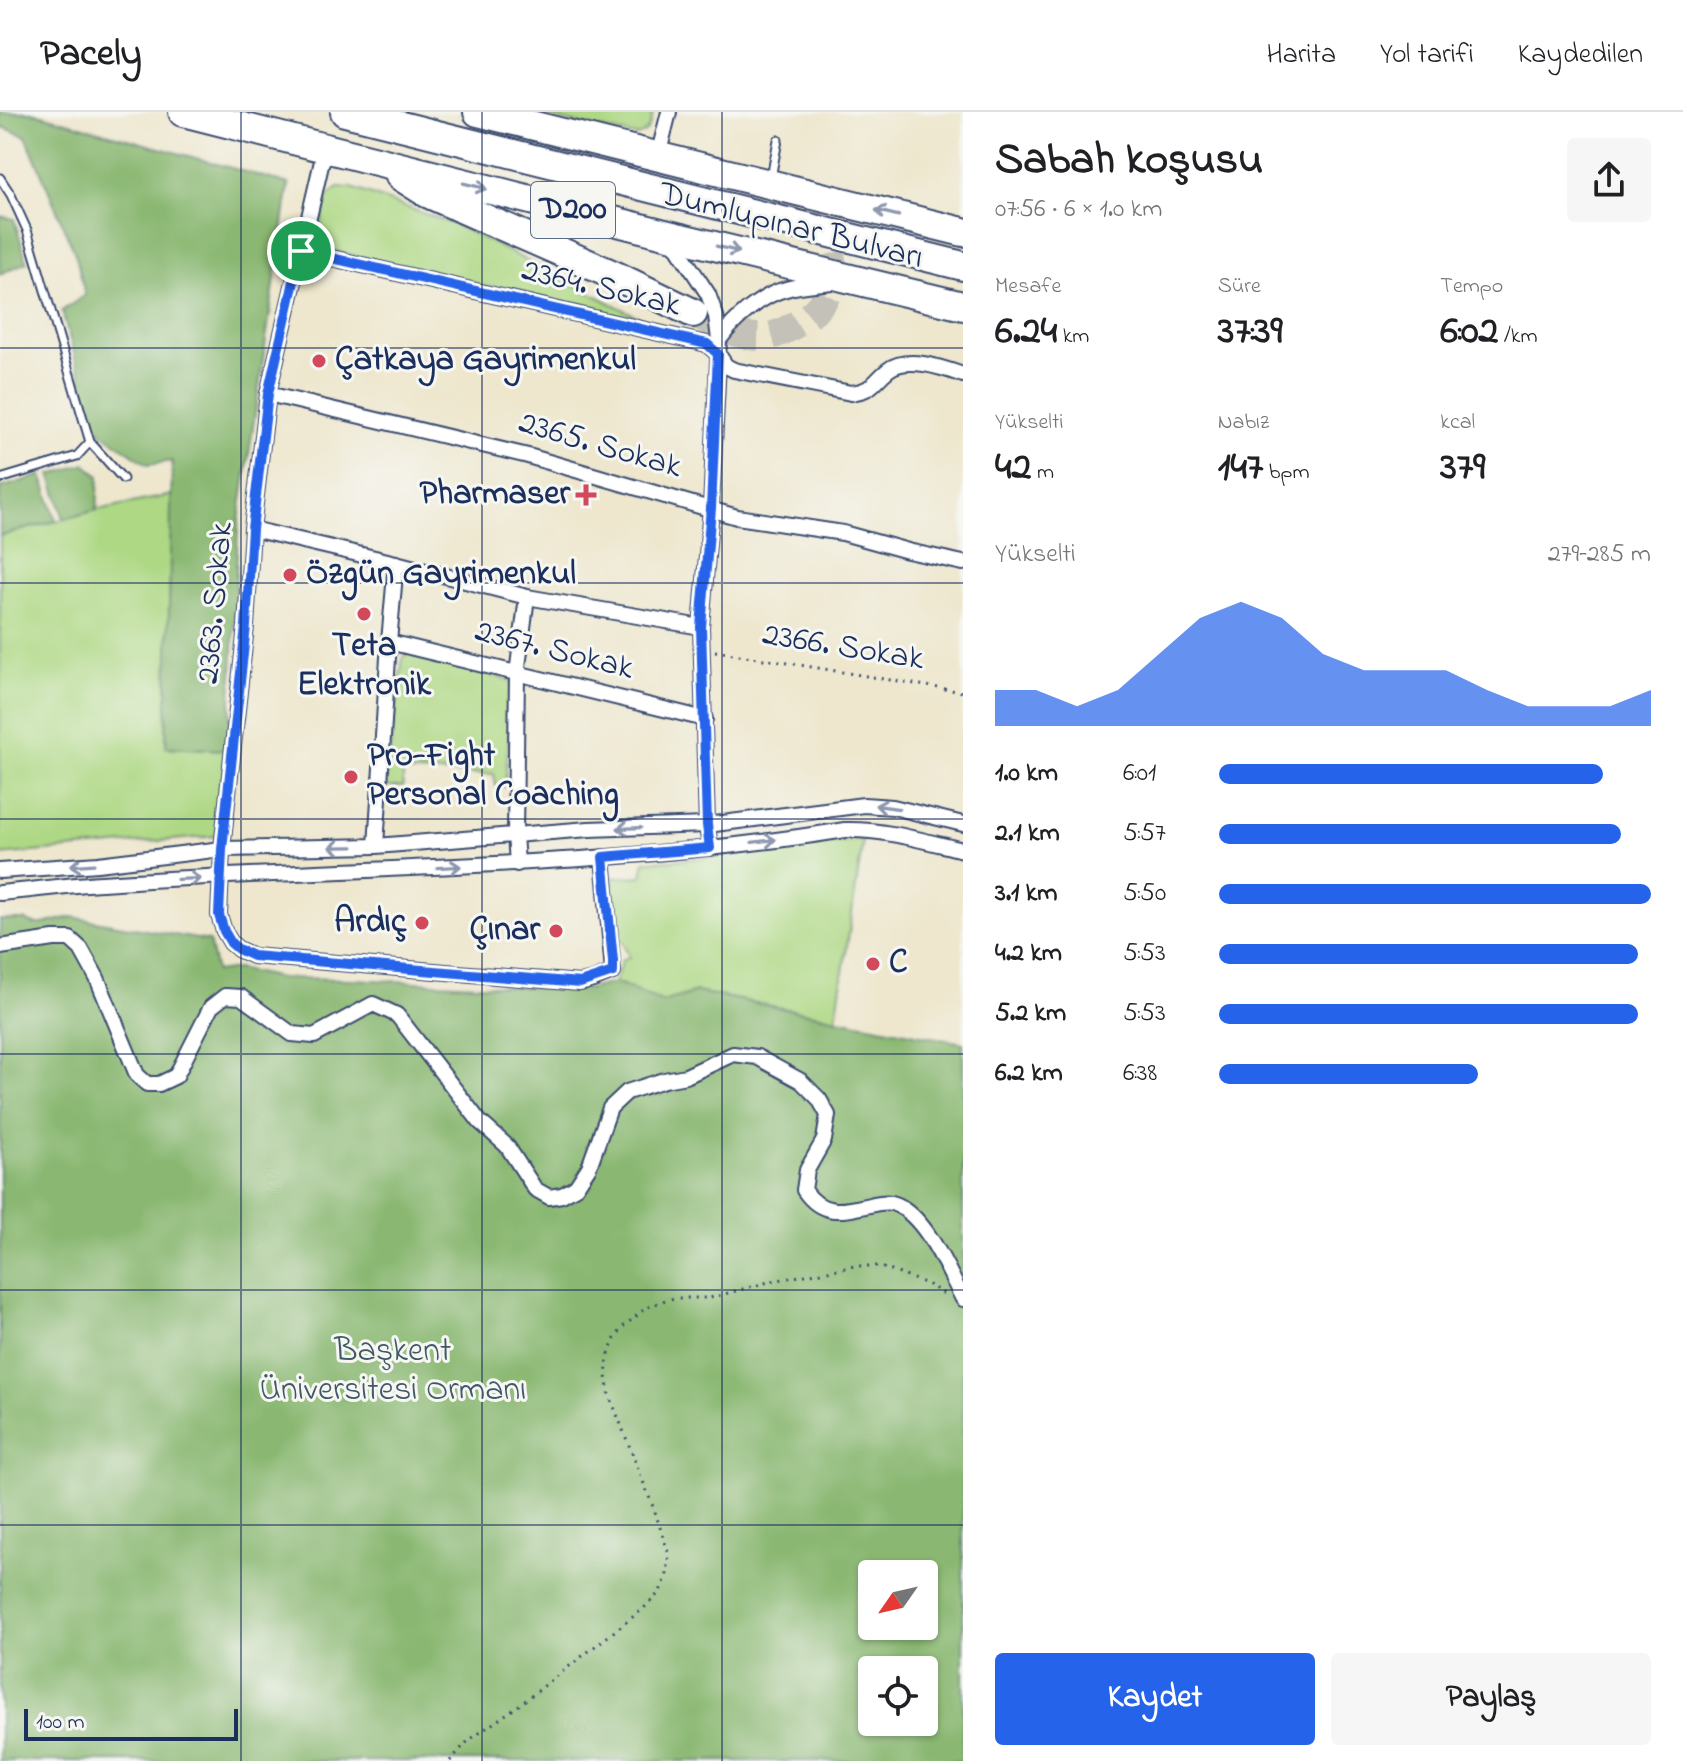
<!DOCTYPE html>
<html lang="tr">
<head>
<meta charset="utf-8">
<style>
	:root { --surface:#fff; --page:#f6f6f6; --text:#202124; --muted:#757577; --line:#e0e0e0; --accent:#2563eb }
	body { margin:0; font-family:"Indie Flower",sans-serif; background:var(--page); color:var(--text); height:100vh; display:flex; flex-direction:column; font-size:30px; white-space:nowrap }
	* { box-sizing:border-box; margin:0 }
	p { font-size:26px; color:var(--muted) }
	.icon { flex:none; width:44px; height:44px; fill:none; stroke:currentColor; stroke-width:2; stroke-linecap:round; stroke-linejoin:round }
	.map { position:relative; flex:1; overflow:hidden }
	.drawer { display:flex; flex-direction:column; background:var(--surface); width:720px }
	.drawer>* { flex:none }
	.needle { width:52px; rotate:236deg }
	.tools { position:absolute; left:858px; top:1448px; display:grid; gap:16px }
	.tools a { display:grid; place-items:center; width:80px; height:80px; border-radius:8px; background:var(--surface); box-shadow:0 2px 6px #0004; font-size:40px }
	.scale { position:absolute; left:24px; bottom:20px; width:214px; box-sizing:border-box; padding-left:8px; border:4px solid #1b2f5e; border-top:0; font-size:22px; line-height:28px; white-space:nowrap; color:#1b2f5e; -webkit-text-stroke:6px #f6f6f2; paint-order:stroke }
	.pin { position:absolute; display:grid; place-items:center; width:68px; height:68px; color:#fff; margin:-34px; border:4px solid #fff; border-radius:50%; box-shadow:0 2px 8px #0007 }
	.round { display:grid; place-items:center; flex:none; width:84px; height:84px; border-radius:8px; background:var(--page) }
	.summary { display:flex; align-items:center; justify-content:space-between; height:136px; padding:0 32px }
	h1 { font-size:44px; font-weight:700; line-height:60px }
	.figures { display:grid; grid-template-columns:repeat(3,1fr); gap:12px; height:136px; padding:8px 32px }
	.figures div { display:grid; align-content:center }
	.figures b { font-size:40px; font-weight:700 }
	.figures small { font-size:22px; font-weight:400 }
	.figures p { font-size:22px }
	.chart { height:224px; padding:16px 32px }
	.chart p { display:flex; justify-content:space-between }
	.chart svg { width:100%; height:144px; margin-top:8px; fill:var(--accent); opacity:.7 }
	.cta { display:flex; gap:16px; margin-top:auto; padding:16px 32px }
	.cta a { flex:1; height:92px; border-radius:8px; background:var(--accent); color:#fff; font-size:32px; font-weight:700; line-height:92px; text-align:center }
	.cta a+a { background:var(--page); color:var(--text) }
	ul { padding:0 32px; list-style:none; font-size:26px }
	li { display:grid; grid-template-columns:128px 96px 1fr; align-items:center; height:60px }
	li i { height:20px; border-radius:10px; background:var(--accent) }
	header { display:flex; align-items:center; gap:48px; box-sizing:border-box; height:112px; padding:0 40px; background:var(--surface); border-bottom:2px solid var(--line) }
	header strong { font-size:38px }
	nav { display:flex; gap:44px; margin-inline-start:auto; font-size:28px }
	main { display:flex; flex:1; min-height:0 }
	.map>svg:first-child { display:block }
</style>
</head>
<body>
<header>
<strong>Pacely</strong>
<nav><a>Harita</a><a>Yol tarifi</a><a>Kaydedilen</a></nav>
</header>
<main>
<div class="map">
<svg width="963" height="1649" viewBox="0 0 963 1649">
	<rect width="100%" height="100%" fill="#f6f6f2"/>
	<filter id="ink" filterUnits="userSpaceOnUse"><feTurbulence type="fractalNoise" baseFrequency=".0125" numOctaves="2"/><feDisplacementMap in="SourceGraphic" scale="16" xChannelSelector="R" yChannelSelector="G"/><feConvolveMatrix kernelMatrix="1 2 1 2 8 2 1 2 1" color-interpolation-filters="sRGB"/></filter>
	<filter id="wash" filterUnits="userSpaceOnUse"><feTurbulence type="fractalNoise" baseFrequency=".006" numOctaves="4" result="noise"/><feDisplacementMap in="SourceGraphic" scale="32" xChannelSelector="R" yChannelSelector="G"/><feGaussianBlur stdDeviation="1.8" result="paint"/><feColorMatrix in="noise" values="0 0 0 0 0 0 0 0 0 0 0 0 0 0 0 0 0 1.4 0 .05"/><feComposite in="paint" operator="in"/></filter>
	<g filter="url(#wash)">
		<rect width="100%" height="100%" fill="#eee7ce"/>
		<g fill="#aed884" stroke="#648471" stroke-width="2">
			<path d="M523 0H653C650 13 650 21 636 24Z"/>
			<path d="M338 76H352L456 113 660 216 317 135 327 84Z"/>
			<path d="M172 383 166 635 229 638 217 724 0 743V424L97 398Z"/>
			<path d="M411 540 513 569 505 675 496 674 494 662 403 660V675H385L403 545Z"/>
			<path d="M863 728 836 906 697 880 662 890 620 872H614L622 848 629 845 624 832 618 824 612 766 642 764 645 749C718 749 790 732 863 728Z"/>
		</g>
		<g fill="#8ab872" stroke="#527468" stroke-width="2" fill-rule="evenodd">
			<path d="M0 0H31L289 72 238 416 229 638 166 635 172 349 148 353 95 316 62 199 85 183 76 144 26 24 0 14Z"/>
			<path d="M0 104 14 107 27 150 0 162Z"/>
			<path d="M85 352 99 364 97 398 64 407 51 363Z"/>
			<path d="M42 363 56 409 0 424V376Z"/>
			<path d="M72 805 209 829 216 860 237 857 280 866 350 867 584 878 610 872H620L662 890 697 880 963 931V1649H0V808H25L34 812H43ZM872 1462H924V1514H872ZM872 1558H924V1610H872Z"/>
		</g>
	</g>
	<g filter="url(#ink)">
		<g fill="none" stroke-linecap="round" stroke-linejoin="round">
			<path stroke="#c4c2b8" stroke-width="28" stroke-dasharray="28 14" stroke-linecap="butt" d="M693 201C714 212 739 226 763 225 777 224 792 215 803 208 845 180 840 136 806 104 797 95 784 90 774 84"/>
			<g stroke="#3b4b6f" stroke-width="11">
				<g id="lane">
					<path d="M0 66 11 83 27 118 90 330 123 367"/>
					<path d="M771 66 778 28"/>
					<path d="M0 367 77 344 90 330"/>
				</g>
			</g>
			<g stroke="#3b4b6f" stroke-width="18">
				<g id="street">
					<path d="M325 36 268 282 252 417 246 514 222 737 219 803 224 819 231 831 238 837 253 844 580 871 593 868 613 860 603 745"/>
					<path d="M658 44 669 0"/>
					<path d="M671 126 708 182 716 204 719 228 711 396 701 515 707 713 710 736"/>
					<path d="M301 139 707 232 718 242 726 254 734 258 851 281C874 278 873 270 888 258 907 243 943 256 963 263"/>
					<path d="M719 228C734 208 761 183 786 177 800 173 817 172 831 170"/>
					<path d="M268 282 528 344 737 405 843 421 908 439 963 451"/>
					<path d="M252 417 396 451 527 485 701 515"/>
					<path d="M389 530 705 607"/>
					<path d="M376 734 389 530 396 451"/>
					<path d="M517 752 515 722 517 562 527 485"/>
					<path d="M0 759 98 752 222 737 376 734 589 717 707 713 864 693 893 695 963 712"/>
					<path d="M0 781C34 778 68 773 102 771 350 754 599 758 845 718 884 717 924 729 963 738"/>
					<path d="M0 835 54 827H70L81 837 97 866 137 963 147 972H159L176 964 211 895 225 884 241 885 292 922 314 924 373 892 397 903 480 1010 507 1034 535 1077 549 1085 562 1083 576 1075 589 1055 610 996 627 980 664 968 686 964 733 942 757 945 801 969 819 987 828 1003 824 1028 807 1058 804 1078C822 1105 843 1099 870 1093 878 1091 888 1089 895 1092 926 1104 948 1159 963 1187"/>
				</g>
			</g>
			<g stroke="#3b4b6f" stroke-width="32">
				<g id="highway">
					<path d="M183 0 669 123 963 194"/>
					<path d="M345 0 963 154"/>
					<path d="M478 0 963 120"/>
					<path d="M400 64 427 81 618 165 693 201"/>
				</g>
			</g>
			<g stroke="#3b4b6f" stroke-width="3" stroke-dasharray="2 6" stroke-linecap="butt">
				<path d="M715 539 963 580"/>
				<path d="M450 1649 468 1629 522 1591 643 1497 659 1481 664 1471 667 1462 669 1443 655 1400 609 1282 606 1264 608 1245 614 1228 624 1214 646 1196 665 1188 675 1186H710L772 1169 855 1154H878L927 1172 944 1182"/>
			</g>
			<use href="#lane" stroke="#fff" stroke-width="7"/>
			<use href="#street" stroke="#fff" stroke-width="14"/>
			<use href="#highway" stroke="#fff" stroke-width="28"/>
		</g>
		<defs><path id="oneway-shaft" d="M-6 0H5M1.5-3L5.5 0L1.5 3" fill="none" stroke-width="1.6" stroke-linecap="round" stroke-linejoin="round" transform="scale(2)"/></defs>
		<g stroke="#8d97ae">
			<use href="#oneway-shaft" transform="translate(475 74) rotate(14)"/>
			<use href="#oneway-shaft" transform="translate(887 101) rotate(-166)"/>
			<use href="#oneway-shaft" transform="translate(728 137) rotate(14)"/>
			<use href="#oneway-shaft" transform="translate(887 695) rotate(-172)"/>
			<use href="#oneway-shaft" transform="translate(629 716) rotate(178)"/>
			<use href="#oneway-shaft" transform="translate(764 729) rotate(-7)"/>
			<use href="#oneway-shaft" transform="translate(341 735) rotate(179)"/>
			<use href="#oneway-shaft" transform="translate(82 753) rotate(176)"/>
			<use href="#oneway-shaft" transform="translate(449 755) rotate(-3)"/>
			<use href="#oneway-shaft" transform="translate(189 767) rotate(-2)"/>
		</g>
	</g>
	<g fill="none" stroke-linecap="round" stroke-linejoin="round" filter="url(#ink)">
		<g stroke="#fff" stroke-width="16">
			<path id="route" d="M301 139 685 227 707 232 718 242 711 396 701 515 707 713 710 736 603 745 613 849V860L580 871 253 844 238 837 231 831 224 819 219 803 222 737 246 514 252 417 268 282Z"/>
		</g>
		<use href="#route" stroke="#2563eb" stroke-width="10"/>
	</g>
	<path fill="none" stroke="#1b2f5e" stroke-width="2" stroke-opacity="0.55" d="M241 0V1649M482 0V1649M722 0V1649M0 236H963M0 471H963M0 707H963M0 942H963M0 1178H963M0 1413H963"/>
	<g fill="#d1495b" stroke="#f6f6f2" stroke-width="3">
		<circle cx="319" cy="249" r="8"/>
		<path d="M582 371h8v8h8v8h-8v8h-8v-8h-8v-8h8z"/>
		<circle cx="290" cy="463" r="8"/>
		<circle cx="364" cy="502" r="8"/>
		<circle cx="351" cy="665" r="8"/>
		<circle cx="422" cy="811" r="8"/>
		<circle cx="556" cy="819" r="8"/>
		<circle cx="873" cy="852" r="8"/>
	</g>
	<g text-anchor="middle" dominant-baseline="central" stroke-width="6" stroke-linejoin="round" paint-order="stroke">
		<rect fill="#f6f6f2" stroke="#5d6b8a" stroke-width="2" x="531" y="70" width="84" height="56" rx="6"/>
		<g font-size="32" font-weight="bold" fill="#1b2f5e">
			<text x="573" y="98">D200</text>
		</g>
		<g font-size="34" fill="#1b2f5e" stroke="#f6f6f2">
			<text transform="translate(791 115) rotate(14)">Dumlupınar Bulvarı</text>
			<text transform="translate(601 177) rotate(13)">2364. Sokak</text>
			<text transform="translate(600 334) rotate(16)">2365. Sokak</text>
			<text transform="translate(216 491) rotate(-85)">2363. Sokak</text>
			<text transform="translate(843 536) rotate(9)">2366. Sokak</text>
			<text transform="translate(554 539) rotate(14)">2367. Sokak</text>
		</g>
		<g font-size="34" font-weight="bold" fill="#1b2f5e" stroke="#f6f6f2" text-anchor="start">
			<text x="335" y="249">Çatkaya Gayrimenkul</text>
			<text x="570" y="383" text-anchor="end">Pharmaser</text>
			<text x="306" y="463">Özgün Gayrimenkul</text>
			<text x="364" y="535" text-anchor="middle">Teta<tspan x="364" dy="39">Elektronik</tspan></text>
			<text x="367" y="645">Pro-Fight<tspan x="367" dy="39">Personal Coaching</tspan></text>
			<text x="406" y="811" text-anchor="end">Ardıç</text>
			<text x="540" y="819" text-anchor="end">Çınar</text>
			<text x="889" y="852">C</text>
		</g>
		<g font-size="34" fill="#405968" stroke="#f6f6f2">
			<text x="393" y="1240">Başkent<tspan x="393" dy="39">Üniversitesi Ormanı</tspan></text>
		</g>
	</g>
</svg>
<div class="tools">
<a><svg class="needle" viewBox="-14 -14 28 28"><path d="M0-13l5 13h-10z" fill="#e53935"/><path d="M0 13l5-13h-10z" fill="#757577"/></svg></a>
<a><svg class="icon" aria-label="locate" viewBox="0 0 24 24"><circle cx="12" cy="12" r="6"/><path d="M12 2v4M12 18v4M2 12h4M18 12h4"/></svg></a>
</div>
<div class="scale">100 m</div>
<div class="pin" style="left:301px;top:139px;background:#1e9e55"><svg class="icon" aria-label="arrive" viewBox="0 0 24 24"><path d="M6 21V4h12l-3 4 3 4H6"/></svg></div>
</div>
<section class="drawer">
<div class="summary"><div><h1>Sabah koşusu</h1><p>07:56 · 6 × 1.0 km</p></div><a class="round"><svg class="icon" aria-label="share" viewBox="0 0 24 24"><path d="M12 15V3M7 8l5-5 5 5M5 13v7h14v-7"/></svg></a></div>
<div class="figures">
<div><p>Mesafe</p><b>6.24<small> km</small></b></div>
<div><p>Süre</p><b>37:39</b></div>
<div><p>Tempo</p><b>6:02<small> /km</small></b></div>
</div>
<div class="figures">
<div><p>Yükselti</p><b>42<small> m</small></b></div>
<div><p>Nabız</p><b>147<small> bpm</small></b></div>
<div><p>kcal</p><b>379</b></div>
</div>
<div class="chart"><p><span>Yükselti</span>279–285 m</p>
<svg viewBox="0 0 160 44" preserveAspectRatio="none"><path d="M0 44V33L10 33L20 38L30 33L40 22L50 11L60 6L70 11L80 22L90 27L100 27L110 27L120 33L130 38L140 38L150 38L160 33V44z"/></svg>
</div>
<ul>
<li><b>1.0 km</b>6:01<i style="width:89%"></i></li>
<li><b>2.1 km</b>5:57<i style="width:93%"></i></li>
<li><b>3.1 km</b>5:50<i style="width:100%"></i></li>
<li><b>4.2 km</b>5:53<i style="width:97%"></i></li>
<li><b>5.2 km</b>5:53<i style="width:97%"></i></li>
<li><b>6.2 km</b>6:38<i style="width:60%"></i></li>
</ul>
<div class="cta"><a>Kaydet</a><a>Paylaş</a></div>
</section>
</main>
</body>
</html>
